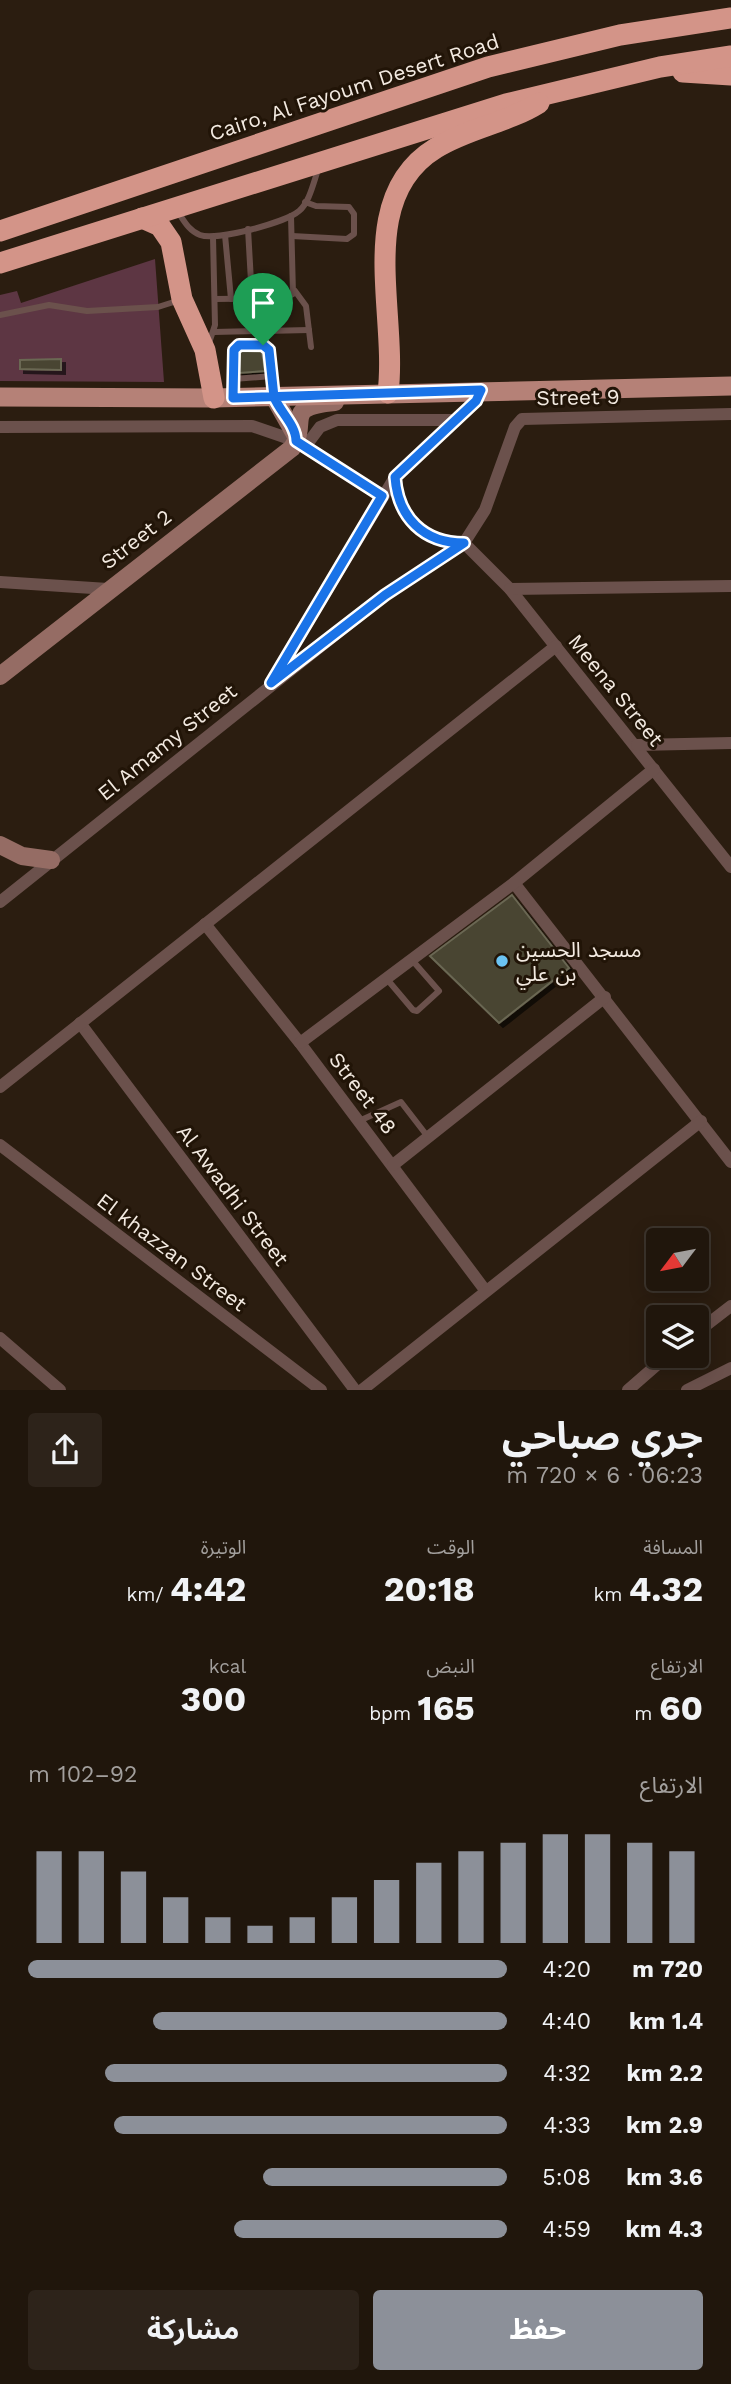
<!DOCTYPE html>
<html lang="ar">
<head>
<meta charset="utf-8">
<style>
	:root { --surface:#20160c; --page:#2d231a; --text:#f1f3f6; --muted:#a29f9d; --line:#3d352d; --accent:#8c9099 }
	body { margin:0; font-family:"Work Sans","Noto Sans Arabic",sans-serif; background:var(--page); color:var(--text); direction:rtl; height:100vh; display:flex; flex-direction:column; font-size:26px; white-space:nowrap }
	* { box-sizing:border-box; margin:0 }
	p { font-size:23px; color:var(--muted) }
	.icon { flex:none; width:38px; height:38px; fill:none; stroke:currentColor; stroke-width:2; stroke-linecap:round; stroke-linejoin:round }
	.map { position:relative; height:1390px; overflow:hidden; direction:ltr }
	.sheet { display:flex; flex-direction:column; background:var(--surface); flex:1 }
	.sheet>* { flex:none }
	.needle { width:46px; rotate:238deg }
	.buttons { position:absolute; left:646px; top:1228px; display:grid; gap:14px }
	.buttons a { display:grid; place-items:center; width:63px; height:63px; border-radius:7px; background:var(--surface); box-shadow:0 4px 18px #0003,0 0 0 2px var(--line); font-size:35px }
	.pin { position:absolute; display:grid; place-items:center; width:60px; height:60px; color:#fff; margin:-72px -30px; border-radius:50% 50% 50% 0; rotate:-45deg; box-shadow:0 0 7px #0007 }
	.pin .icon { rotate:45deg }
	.round { display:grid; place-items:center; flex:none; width:74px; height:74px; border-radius:7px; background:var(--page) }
	.summary { display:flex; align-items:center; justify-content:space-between; height:119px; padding:0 28px }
	h1 { font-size:38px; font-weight:700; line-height:52px }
	.figures { display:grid; grid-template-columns:repeat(3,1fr); gap:10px; height:119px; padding:7px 28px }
	.figures div { display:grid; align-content:center }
	.figures b { font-size:35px; font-weight:700 }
	.figures small { font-size:19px; font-weight:400 }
	.figures p { font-size:19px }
	.chart { height:196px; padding:14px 28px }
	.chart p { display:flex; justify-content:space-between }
	.chart svg { width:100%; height:126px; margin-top:7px; stroke:var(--accent); stroke-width:6 }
	.cta { display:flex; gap:14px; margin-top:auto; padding:14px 28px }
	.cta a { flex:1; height:80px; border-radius:7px; background:var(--accent); color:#fff; font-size:28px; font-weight:700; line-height:80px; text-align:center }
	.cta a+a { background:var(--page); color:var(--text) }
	ul { padding:0 28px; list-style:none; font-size:23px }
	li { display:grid; grid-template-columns:112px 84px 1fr; align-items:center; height:52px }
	li i { height:18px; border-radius:9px; background:var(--accent) }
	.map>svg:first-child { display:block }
</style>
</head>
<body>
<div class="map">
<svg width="731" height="1390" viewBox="0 0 731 1390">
	<defs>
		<filter id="shadow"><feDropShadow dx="4" dy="4" stdDeviation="0" flood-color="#0009"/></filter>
	</defs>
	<rect width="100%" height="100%" fill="#2b1d10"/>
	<path fill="#5d3643" d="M155 259 164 382 0 381V295L17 291 21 303Z"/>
	<g fill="#484532" stroke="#6b6753" stroke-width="2" filter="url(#shadow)">
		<path d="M243 351 262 352 265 371 239 373 240 353Z"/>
		<path d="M61 359V370L20 369V360Z"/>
		<path d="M512 895 569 968 499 1023 430 956Z"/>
	</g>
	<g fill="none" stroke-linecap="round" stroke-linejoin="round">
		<g stroke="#6b514c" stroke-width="6">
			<path d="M178 212C184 221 189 231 200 235 216 241 285 223 299 211 310 202 314 180 319 167"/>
			<path d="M248 229 252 299"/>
			<path d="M225 235 231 299"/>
			<path d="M292 236 347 239 354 234V214L349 207 316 206 305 202"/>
			<path d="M295 291 306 306 311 347"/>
			<path d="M215 299 284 298 293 294 291 216"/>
			<path d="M0 315 49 305 87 311 158 307 180 300"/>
			<path d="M214 332 309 330"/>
			<path d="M208 346 215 325 213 237"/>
			<path d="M233 379 272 376"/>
			<path d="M233 396 234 350 241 345 267 347 274 394"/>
			<path d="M386 978 413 1010 417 1011 439 991 412 960"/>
			<path d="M359 1121 401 1102 428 1137"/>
		</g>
		<g stroke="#6b514c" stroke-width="12">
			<path d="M0 427 252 426 293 440 381 496"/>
			<path d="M305 447 320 427 337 420H454"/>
			<path d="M395 477C397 517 423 543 464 543"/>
			<path d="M464 543 510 589 731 867"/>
			<path d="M0 582 108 589"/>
			<path d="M510 589 731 586"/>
			<path d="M275 677 395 477 476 401 481 389"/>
			<path d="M637 745 731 743"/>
			<path d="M514 883 731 1162"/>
			<path d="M0 902 385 595 464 543 485 510 515 427 522 419 731 414"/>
			<path d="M205 924 300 1043 485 1290"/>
			<path d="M80 1023 355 1390"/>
			<path d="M300 1043 514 883 654 769"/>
			<path d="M0 1087 556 646"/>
			<path d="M0 1145 321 1390"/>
			<path d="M393 1165 605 997"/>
			<path d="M696 1333 731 1306"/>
			<path d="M0 1338 60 1390"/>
			<path d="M362 1390 701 1121"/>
			<path d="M628 1390 667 1356"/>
			<path d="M687 1390 731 1368"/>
		</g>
		<g stroke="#956c64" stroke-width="18">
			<path d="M274 397 296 436"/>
			<path d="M0 676 292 448C310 421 281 407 335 402"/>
			<path d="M0 845 22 856 51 860"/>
		</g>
		<path stroke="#b58177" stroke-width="19" d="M0 397 214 398 731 386"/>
		<g stroke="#d39488" stroke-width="21">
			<path d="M683 72 731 75"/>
			<path d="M142 218 160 226 171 242 182 299 205 350 214 398"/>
			<path d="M0 231 488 67 620 35 731 18"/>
			<path d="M0 263 506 104 660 67 731 56"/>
			<path d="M388 393C398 312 354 198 436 148 468 128 507 123 539 103"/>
		</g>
	</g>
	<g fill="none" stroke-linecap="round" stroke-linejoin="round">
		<g stroke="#fff" stroke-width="14">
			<path id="route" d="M263 345 269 350 274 397C280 412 296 425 296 441L382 496 271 683 385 595 464 543C424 543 398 518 395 477L476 401 481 390C398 392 316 396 233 398L234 350 239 345H263"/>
		</g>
		<use href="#route" stroke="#1a73e8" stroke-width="9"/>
	</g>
	<circle fill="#6bc3f2" stroke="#211407" stroke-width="2.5" cx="502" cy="961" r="7"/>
	<g text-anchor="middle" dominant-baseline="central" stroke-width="6" stroke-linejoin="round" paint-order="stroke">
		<g font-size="21" fill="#f3eae1" stroke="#211407">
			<text transform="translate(354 87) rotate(-18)">Cairo, Al Fayoum Desert Road</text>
			<text transform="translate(578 397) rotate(-1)">Street 9</text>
			<text transform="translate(136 539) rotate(-38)">Street 2</text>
			<text transform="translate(616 690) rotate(51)">Meena Street</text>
			<text transform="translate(167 742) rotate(-39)">El Amamy Street</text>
			<text transform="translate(363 1093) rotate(53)">Street 48</text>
			<text transform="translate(233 1195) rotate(53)">Al Awadhi Street</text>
			<text transform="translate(172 1252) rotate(37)">El khazzan Street</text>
		</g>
		<g font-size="21" fill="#f3eae1" stroke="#211407" text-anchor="start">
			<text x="516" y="949">مسجد الحسين<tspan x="516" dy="24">بن علي</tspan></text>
		</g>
	</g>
</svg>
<div class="buttons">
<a><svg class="needle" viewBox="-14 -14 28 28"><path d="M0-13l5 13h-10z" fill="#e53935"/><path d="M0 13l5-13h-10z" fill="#a29f9d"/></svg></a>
<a><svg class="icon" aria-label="layers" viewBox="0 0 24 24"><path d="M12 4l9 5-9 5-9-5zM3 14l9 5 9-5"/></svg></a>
</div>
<div class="pin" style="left:263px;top:345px;background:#1e9e55"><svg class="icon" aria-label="arrive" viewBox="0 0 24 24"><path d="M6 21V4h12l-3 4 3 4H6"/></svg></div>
</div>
<section class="sheet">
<div class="summary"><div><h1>جري صباحي</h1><p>06:23 · 6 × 720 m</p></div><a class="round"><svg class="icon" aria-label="share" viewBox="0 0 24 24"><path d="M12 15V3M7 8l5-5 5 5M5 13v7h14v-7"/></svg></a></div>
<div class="figures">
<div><p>المسافة</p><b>4.32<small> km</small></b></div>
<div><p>الوقت</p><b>20:18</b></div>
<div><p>الوتيرة</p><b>4:42<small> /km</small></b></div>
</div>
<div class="figures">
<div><p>الارتفاع</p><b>60<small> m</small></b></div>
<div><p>النبض</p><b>165<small> bpm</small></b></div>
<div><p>kcal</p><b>300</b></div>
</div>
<div class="chart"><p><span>الارتفاع</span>92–102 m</p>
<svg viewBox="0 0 160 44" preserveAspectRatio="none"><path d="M5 44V12M15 44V12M25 44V19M35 44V28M45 44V35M55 44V38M65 44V35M75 44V28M85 44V22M95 44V16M105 44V12M115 44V9M125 44V6M135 44V6M145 44V9M155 44V12"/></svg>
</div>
<ul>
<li><b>720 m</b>4:20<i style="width:100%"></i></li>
<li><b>1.4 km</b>4:40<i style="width:74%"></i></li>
<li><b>2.2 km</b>4:32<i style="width:84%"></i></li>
<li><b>2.9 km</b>4:33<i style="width:82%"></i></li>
<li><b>3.6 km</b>5:08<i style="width:51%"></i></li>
<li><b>4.3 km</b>4:59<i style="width:57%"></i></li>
</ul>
<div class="cta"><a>حفظ</a><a>مشاركة</a></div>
</section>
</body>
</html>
